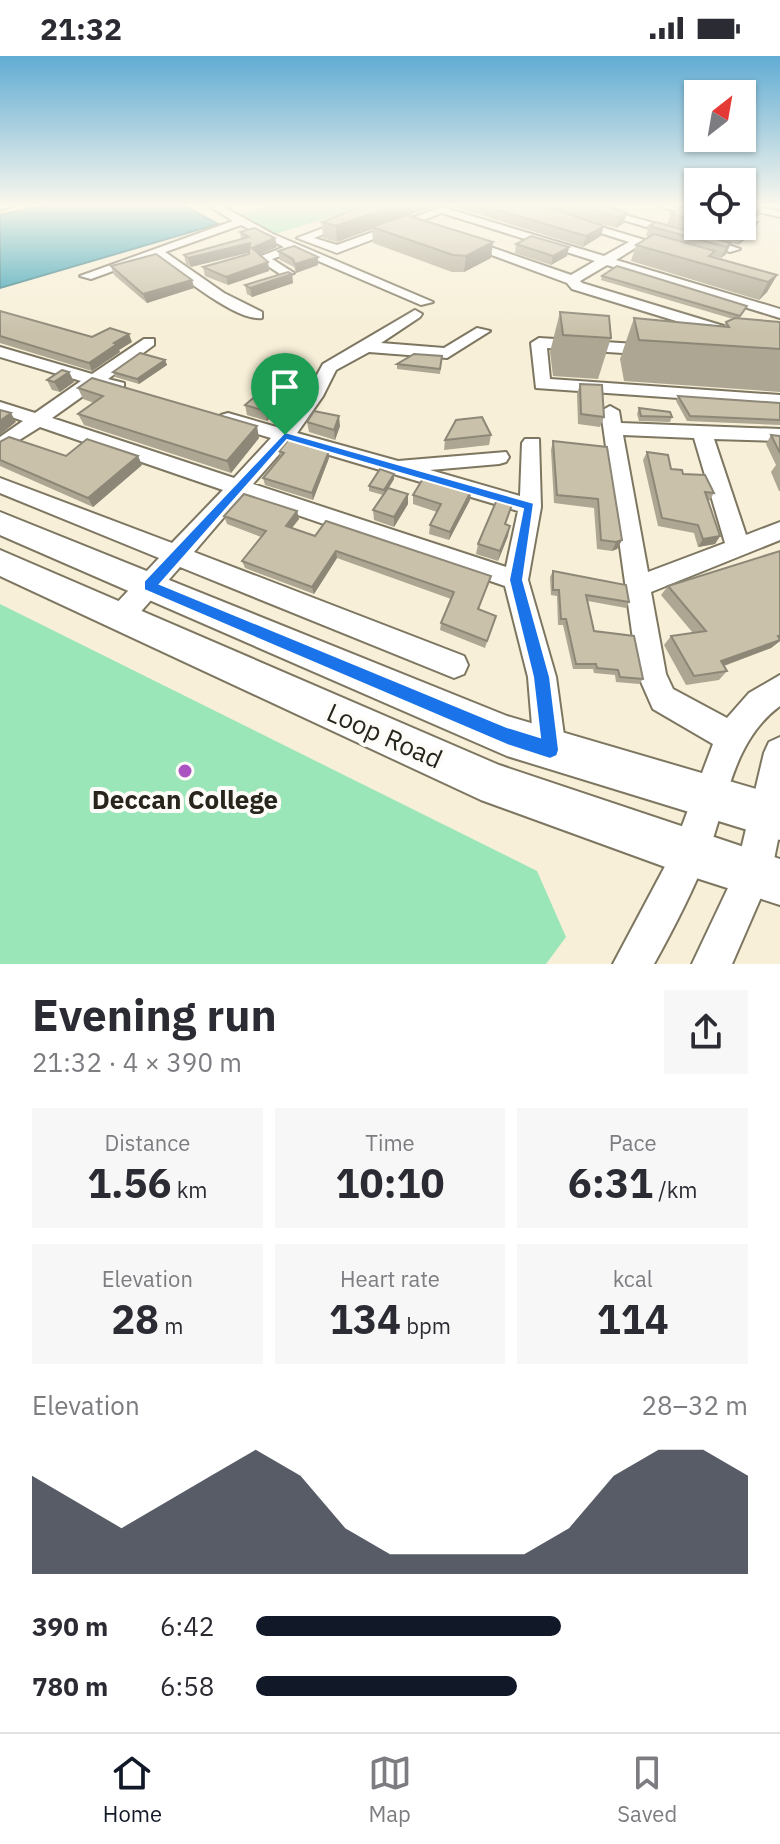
<!DOCTYPE html>
<html lang="en">
<head>
<meta charset="utf-8">
<style>
	:root { --surface:#fff; --page:#f7f7f7; --text:#2b2b33; --muted:#7c7c81; --line:#e1e1e2; --accent:#111827 }
	body { margin:0; font-family:"IBM Plex Sans",sans-serif; background:var(--page); color:var(--text); height:100vh; display:flex; flex-direction:column; font-size:30px; white-space:nowrap }
	* { box-sizing:border-box; margin:0 }
	p { font-size:26px; color:var(--muted) }
	.icon { flex:none; width:44px; height:44px; fill:none; stroke:currentColor; stroke-width:2; stroke-linecap:round; stroke-linejoin:round }
	.map { position:relative; height:908px; overflow:hidden }
	.details { display:flex; flex-direction:column; background:var(--surface); flex:1 }
	.details>* { flex:none }
	.needle { width:52px; rotate:31deg }
	.fabs { position:absolute; left:684px; top:24px; display:grid; gap:16px }
	.fabs a { display:grid; place-items:center; width:72px; height:72px; border-radius:0px; background:var(--surface); box-shadow:0 2px 6px #0004; font-size:40px }
	.pin { position:absolute; display:grid; place-items:center; width:68px; height:68px; color:#fff; margin:-82px -34px; border-radius:50% 50% 50% 0; rotate:-45deg; box-shadow:0 0 8px #0007 }
	.pin .icon { rotate:45deg }
	.round { display:grid; place-items:center; flex:none; width:84px; height:84px; border-radius:0px; background:var(--page) }
	.summary { display:flex; align-items:center; justify-content:space-between; height:136px; padding:0 32px }
	h1 { font-size:44px; font-weight:700; line-height:60px }
	.figures { display:grid; grid-template-columns:repeat(3,1fr); gap:12px; height:136px; padding:8px 32px }
	.figures div { display:grid; align-content:center; border-radius:0px; background:var(--page); text-align:center }
	.figures b { font-size:40px; font-weight:700 }
	.figures small { font-size:22px; font-weight:400 }
	.figures p { font-size:22px }
	.chart { height:224px; padding:16px 32px }
	.chart p { display:flex; justify-content:space-between }
	.chart svg { width:100%; height:144px; margin-top:8px; fill:var(--accent); opacity:.7 }
	ul { padding:0 32px; list-style:none; font-size:26px }
	li { display:grid; grid-template-columns:128px 96px 1fr; align-items:center; height:60px }
	li i { height:20px; border-radius:10px; background:var(--accent) }
	.status { display:flex; justify-content:space-between; align-items:center; height:56px; padding:0 40px; background:var(--surface); direction:ltr }
	.status svg { height:22px; fill:currentColor }
	.tab-bar { display:flex; justify-content:space-around; align-items:center; height:112px; border-top:2px solid var(--line); background:var(--surface); font-size:22px; color:var(--muted) }
	.tab-bar a { display:grid; justify-items:center; gap:4px }
	.tab-bar .active { color:var(--accent) }
	.map>svg:first-child { display:block }
</style>
</head>
<body>
<div class="status"><b>21:32</b><svg viewBox="0 0 49 12"><path d="M0 12V9h3v3zM5 12V6h3v6zM10 12V3h3v9zM15 12V0h3v12zM26 1h20v11H26zM47 4h2v5h-2z"/></svg></div>
<div class="map">
<svg width="780" height="908" viewBox="0 0 780 908">
	<rect width="100%" height="100%" fill="#f7efd7"/>
	<g fill="#9be6b8">
		<path d="M274 149H368L269 180 233 160Z"/>
		<path d="M0 548 537 815 566 881 546 908H0Z"/>
	</g>
	<path fill="#37a1b5" stroke="#327c87" stroke-width="2" d="M45 149H183L218 168 0 232V159Z"/>
	<g fill="none" stroke-linecap="round" stroke-linejoin="round">
		<g stroke="#7d7661" stroke-width="4">
			<g id="minor">
				<path d="M0 149H13L0 154Z"/>
				<path d="M208 149H220L273 178 433 246 421 249 295 195 272 203 294 217 283 220 256 202 284 191 241 169 165 196 224 237 262 256V262C236 266 177 216 154 200L91 223 80 220 233 165Z"/>
				<path d="M384 149H398L314 182 337 189 442 151 604 200 629 186 512 149H528L648 185V189H640L616 204 780 253V262L607 209 580 225 582 227 780 287V297L572 233 567 227 462 188V184H470L571 219 595 205 442 157 337 197 297 182Z"/>
				<path d="M573 149H589L700 180 716 170H730L711 183 740 193 730 196Z"/>
				<path d="M660 149 698 154V160L661 151Z"/>
				<path d="M742 149 780 155V161L742 152Z"/>
				<path d="M415 254 422 258 420 261 381 287 444 292 477 272 490 275 447 302 369 296 336 314 323 340 297 377 398 405 506 396 509 401 506 406 499 408 430 414 520 440 522 387 525 383H539L541 451 528 524 556 621 566 694 561 705 550 710 539 705 534 694 528 621 505 530 242 440 194 496 464 600 468 609 464 618 454 622 180 511 130 568 121 571 112 568 108 560 112 552 159 502 0 437V422L172 487 223 434 40 371 0 396V381L23 365 0 357V346L35 357 81 325 0 301V291L92 318 144 283H154V289L108 323 124 327V335L97 330 52 362 234 422 271 382 221 367V359L228 357 280 372 306 339 323 308ZM289 387 518 455 506 511 253 428Z"/>
				<path d="M539 282 653 289 661 294 653 299 547 292 550 323 780 339V349L536 332 531 287Z"/>
				<path d="M610 350 619 355 621 367 780 373V385L714 383 746 479 780 466V484L651 536 666 618 673 633 727 662 749 637 780 619V650C733 684 727 746 708 797 693 835 674 872 654 908H613L671 799 713 688 653 653 638 619 601 355ZM623 379 694 382 725 487 648 516Z"/>
				<path d="M780 681V774L771 818 732 908H692L736 815 764 697 769 686Z"/>
			</g>
		</g>
		<g stroke="#7d7661" stroke-width="4">
			<g id="major">
				<path d="M0 456 507 660 780 740V784L507 700 0 479Z"/>
				<path d="M0 494 499 709 780 803V849L690 820 481 744 0 520Z"/>
			</g>
		</g>
		<use href="#minor" fill="#fff" fill-rule="evenodd"/>
		<use href="#major" fill="#fff" fill-rule="evenodd"/>
	</g>
	<g fill="#ada692">
		<path d="M459 149H620L612 152 624 167 616 172 556 154 601 180 583 191 459 152Z"/>
		<path d="M686 149H698V170H711L700 177 667 168 671 158Z"/>
		<path d="M742 149H770L763 150 759 159 751 165 754 177 738 189 718 182 722 172 742 170Z"/>
		<path d="M428 152 408 160 493 186 491 202 464 216H452L373 187 372 173 337 186 323 182 322 166Z"/>
		<path d="M649 170 731 187 726 198 721 202 713 200V201L777 219 767 236 759 244 631 205 636 189 649 181 646 180Z"/>
		<path d="M240 176 275 182 277 191 259 198 268 206 269 215 228 229 205 220 203 211 249 198V196L191 211 186 208 184 199 241 183Z"/>
		<path d="M516 188 569 191 567 200 551 209 515 197Z"/>
		<path d="M278 195 318 209 296 217 294 211 280 204Z"/>
		<path d="M111 210 192 224 194 232 147 247 114 219Z"/>
		<path d="M292 218 293 227 252 241 247 238 245 229Z"/>
		<path d="M602 220 747 250 739 262 780 266V336L624 325 620 303 634 262 724 270 726 266 733 263 601 224Z"/>
		<path d="M0 255 92 281 132 286 119 294 120 296 92 315 0 287Z"/>
		<path d="M560 256 611 282 598 323 553 320 550 296Z"/>
		<path d="M442 300 440 318 397 313V308Z"/>
		<path d="M165 304 167 309 139 328 115 321 113 316Z"/>
		<path d="M69 316 74 326 60 336 52 334 47 324Z"/>
		<path d="M580 328 604 361 600 371 578 368 577 338Z"/>
		<path d="M78 332 259 382 231 417 84 369 78 358 94 347 83 343Z"/>
		<path d="M678 340 780 347V369L687 365 676 345Z"/>
		<path d="M287 346 267 365 247 359 245 349Z"/>
		<path d="M639 352 672 361 670 366 639 365 637 358Z"/>
		<path d="M307 366 340 370 335 384 309 376Z"/>
		<path d="M491 379 489 389 444 394 445 384Z"/>
		<path d="M771 379 780 380V435H779L771 416 776 409 766 388Z"/>
		<path d="M553 385 607 391 622 484 617 493 612 495 597 493 594 452 554 447 551 394Z"/>
		<path d="M0 386 66 400H138L142 409 93 451 0 410Z"/>
		<path d="M279 395 329 402 313 444 265 429 263 422 280 402Z"/>
		<path d="M647 396 671 413 683 418 714 437 709 445 708 444 720 480 715 488 698 491 694 477 658 470 643 404Z"/>
		<path d="M394 418V423L389 432 408 438V448L394 471 374 464 373 454 383 439 369 435V430Z"/>
		<path d="M471 435 470 444 449 484 429 478 430 469 437 456 413 448V439Z"/>
		<path d="M513 446 506 468 508 480 498 505 476 498 478 488Z"/>
		<path d="M297 455 299 463 292 472 315 480 491 520 479 553 496 560 485 592 440 574 441 567 451 543 337 502 314 538 245 512 242 505 261 481 227 468 224 460Z"/>
		<path d="M780 495V585L771 592 724 610 727 615 719 624 686 629 664 589 671 580 693 577 661 539 668 530Z"/>
		<path d="M553 515 629 546 626 552 588 545 594 575 643 623 639 628 616 626 615 619 594 617 593 613H573L563 569H558L557 540 551 539 550 521Z"/>
	</g>
	<g fill="#8d8777">
		<path d="M397 149H428V152L375 172 372 171V173L337 186 336 170Z"/>
		<path d="M763 149 759 159 750 165 755 155Z"/>
		<path d="M627 157 624 167 616 172 619 161Z"/>
		<path d="M758 166 754 177 738 189 742 178Z"/>
		<path d="M604 170 601 180 583 191 586 180Z"/>
		<path d="M702 170H711L700 177Z"/>
		<path d="M275 182 277 191 253 201 252 192Z"/>
		<path d="M493 186 491 202 464 216 466 200Z"/>
		<path d="M250 187 252 196 191 211 188 202Z"/>
		<path d="M731 187 726 198 721 202 726 191Z"/>
		<path d="M569 191 567 200 551 209 553 200Z"/>
		<path d="M318 201V209L296 217 295 208Z"/>
		<path d="M268 206 269 215 228 229 226 221Z"/>
		<path d="M292 218 293 227 252 241 250 232Z"/>
		<path d="M777 219 767 236 759 244 768 226Z"/>
		<path d="M192 224 194 232 147 247 143 238Z"/>
		<path d="M129 278 132 286 119 294 120 296 92 315 89 307 114 287Z"/>
		<path d="M165 304 167 309 139 328 137 323Z"/>
		<path d="M69 316 74 326 60 336 54 326Z"/>
		<path d="M285 337 287 346 267 365 265 355Z"/>
		<path d="M11 357 16 366 0 379V365Z"/>
		<path d="M339 360 340 370 335 384 334 374Z"/>
		<path d="M257 370 259 382 231 417 227 405Z"/>
		<path d="M329 395V402L313 444 312 437Z"/>
		<path d="M138 400 142 409 93 451 88 442Z"/>
		<path d="M394 418V423L384 439V434Z"/>
		<path d="M471 435 470 444 449 484 450 476Z"/>
		<path d="M408 438V448L394 471V461Z"/>
		<path d="M297 455 299 463 287 478 286 470Z"/>
		<path d="M510 470 508 480 498 505 500 495Z"/>
		<path d="M720 480 715 488 698 491 703 483Z"/>
		<path d="M622 484 617 493 612 495 616 486Z"/>
		<path d="M336 495 337 502 314 538 312 531Z"/>
		<path d="M780 580V585L771 592 712 614 721 605Z"/>
	</g>
	<g fill="#c9c1aa" stroke="#8d8777" stroke-width="2">
		<path d="M365 149H397L336 170 322 166Z"/>
		<path d="M480 149H541L604 170 586 180Z"/>
		<path d="M575 149H602L627 157 619 161Z"/>
		<path d="M686 149 698 152V165L671 158Z"/>
		<path d="M742 149H763L755 155 745 153 742 156Z"/>
		<path d="M406 159 493 186 466 200 453 199 372 171Z"/>
		<path d="M742 163 758 166 742 178 722 172 725 170H742Z"/>
		<path d="M656 166 731 187 726 191 649 170Z"/>
		<path d="M254 172 275 182 252 192 268 206 226 221 203 211 249 198 250 187 188 202 184 199 249 181 240 176Z"/>
		<path d="M654 178 715 195 709 200 777 219 768 226 636 189Z"/>
		<path d="M531 180 569 191 553 200 516 188Z"/>
		<path d="M294 190 318 201 295 208 293 203 278 195Z"/>
		<path d="M156 198 192 224 143 238 111 210Z"/>
		<path d="M617 210 747 250 740 260 602 220Z"/>
		<path d="M288 216 292 218 250 232 245 229Z"/>
		<path d="M0 255 92 281 110 272 129 278 114 287 117 288 89 307 0 280Z"/>
		<path d="M560 256 609 260 611 282 563 279Z"/>
		<path d="M634 262 729 271 726 266 735 262 780 266V293L639 284Z"/>
		<path d="M140 297 165 304 137 323 113 316Z"/>
		<path d="M414 298 442 300 440 313 397 308Z"/>
		<path d="M62 314 69 316 54 326 47 324Z"/>
		<path d="M92 322 257 370 227 405 78 358 103 340 78 332Z"/>
		<path d="M580 328 602 329 604 361 581 358Z"/>
		<path d="M266 331 285 337 265 355 245 349Z"/>
		<path d="M678 340 780 347V364L690 360Z"/>
		<path d="M639 352 670 356 672 361 641 360Z"/>
		<path d="M0 354 11 357 0 365Z"/>
		<path d="M314 355 339 360 334 374 307 366Z"/>
		<path d="M482 361 491 379 445 384 456 364Z"/>
		<path d="M771 379 780 380V397Z"/>
		<path d="M9 381 66 400 87 383 138 400 88 442 0 404V386Z"/>
		<path d="M289 383 329 395 312 437 263 422 284 397 279 395Z"/>
		<path d="M553 385 607 391 622 484 616 486 601 484 598 443 557 439Z"/>
		<path d="M647 396 668 399 671 413 682 414 683 418 705 419 714 437 705 436 720 480 703 483 698 469 662 462Z"/>
		<path d="M380 413 394 418 384 434 369 430Z"/>
		<path d="M424 421 471 435 450 476 430 469 441 448 413 439Z"/>
		<path d="M388 432 408 438 394 461 373 454Z"/>
		<path d="M244 438 297 455 286 470 315 480 326 465 491 520 478 553 496 560 487 585 441 567 454 536 336 495 312 531 242 505 266 475 224 460Z"/>
		<path d="M498 441 513 446 505 468 510 470 500 495 478 488Z"/>
		<path d="M780 495V580H778L780 584 721 605 727 615 694 620 671 580 706 575 668 530Z"/>
		<path d="M553 515 626 529 629 546 586 539 594 575 634 580 643 623 620 621 618 614 597 612 596 608H576L566 563H561L559 534H553Z"/>
	</g>
	<linearGradient id="sky" x2="0" y2="1"><stop stop-color="#61acd4"/><stop offset="0.54" stop-color="#fbf8ed"/><stop offset="1" stop-color="#fbf8ed" stop-opacity="0"/></linearGradient>
	<rect width="780" height="276" fill="url(#sky)"/>
	<path fill="#1a73e8" stroke="#fff" stroke-width="2" fill-rule="evenodd" d="M285 376 534 447 523 524 550 621 559 694 557 700 550 703 507 689 144 534V525ZM287 384 523 453 509 524 533 621 540 681 507 671 160 528Z"/>
	<circle fill="#ab53c1" stroke="#fefcf8" stroke-width="3" cx="185" cy="715" r="8"/>
	<g text-anchor="middle" dominant-baseline="central" stroke-width="8" stroke-linejoin="round" paint-order="stroke">
		<g font-size="26" fill="#28251c" stroke="#fefcf8">
			<text transform="translate(385 679) rotate(24)">Loop Road</text>
		</g>
		<g font-size="26" font-weight="bold" fill="#28251c" stroke="#fefcf8">
			<text x="185" y="743">Deccan College</text>
		</g>
	</g>
</svg>
<div class="fabs">
<a><svg class="needle" viewBox="-14 -14 28 28"><path d="M0-13l5 13h-10z" fill="#e53935"/><path d="M0 13l5-13h-10z" fill="#7c7c81"/></svg></a>
<a><svg class="icon" aria-label="locate" viewBox="0 0 24 24"><circle cx="12" cy="12" r="6"/><path d="M12 2v4M12 18v4M2 12h4M18 12h4"/></svg></a>
</div>
<div class="pin" style="left:285px;top:379px;background:#1e9e55"><svg class="icon" aria-label="arrive" viewBox="0 0 24 24"><path d="M6 21V4h12l-3 4 3 4H6"/></svg></div>
</div>
<section class="details">
<div class="summary"><div><h1>Evening run</h1><p>21:32 · 4 × 390 m</p></div><a class="round"><svg class="icon" aria-label="share" viewBox="0 0 24 24"><path d="M12 15V3M7 8l5-5 5 5M5 13v7h14v-7"/></svg></a></div>
<div class="figures">
<div><p>Distance</p><b>1.56<small> km</small></b></div>
<div><p>Time</p><b>10:10</b></div>
<div><p>Pace</p><b>6:31<small> /km</small></b></div>
</div>
<div class="figures">
<div><p>Elevation</p><b>28<small> m</small></b></div>
<div><p>Heart rate</p><b>134<small> bpm</small></b></div>
<div><p>kcal</p><b>114</b></div>
</div>
<div class="chart"><p><span>Elevation</span>28–32 m</p>
<svg viewBox="0 0 160 44" preserveAspectRatio="none"><path d="M0 44V14L10 22L20 30L30 22L40 14L50 6L60 14L70 30L80 38L90 38L100 38L110 38L120 30L130 14L140 6L150 6L160 14V44z"/></svg>
</div>
<ul>
<li><b>390 m</b>6:42<i style="width:62%"></i></li>
<li><b>780 m</b>6:58<i style="width:53%"></i></li>
</ul>
</section>
<nav class="tab-bar">
<a class="active"><svg class="icon" aria-label="home" viewBox="0 0 24 24"><path d="M3 11l9-7 9 7M6 9v11h12V9"/></svg>Home</a>
<a><svg class="icon" aria-label="map" viewBox="0 0 24 24"><path d="M3 6l6-2 6 2 6-2v14l-6 2-6-2-6 2zM9 4v14M15 6v14"/></svg>Map</a>
<a><svg class="icon" aria-label="saved" viewBox="0 0 24 24"><path d="M7 4h10v16l-5-4-5 4z"/></svg>Saved</a>
</nav>
</body>
</html>
